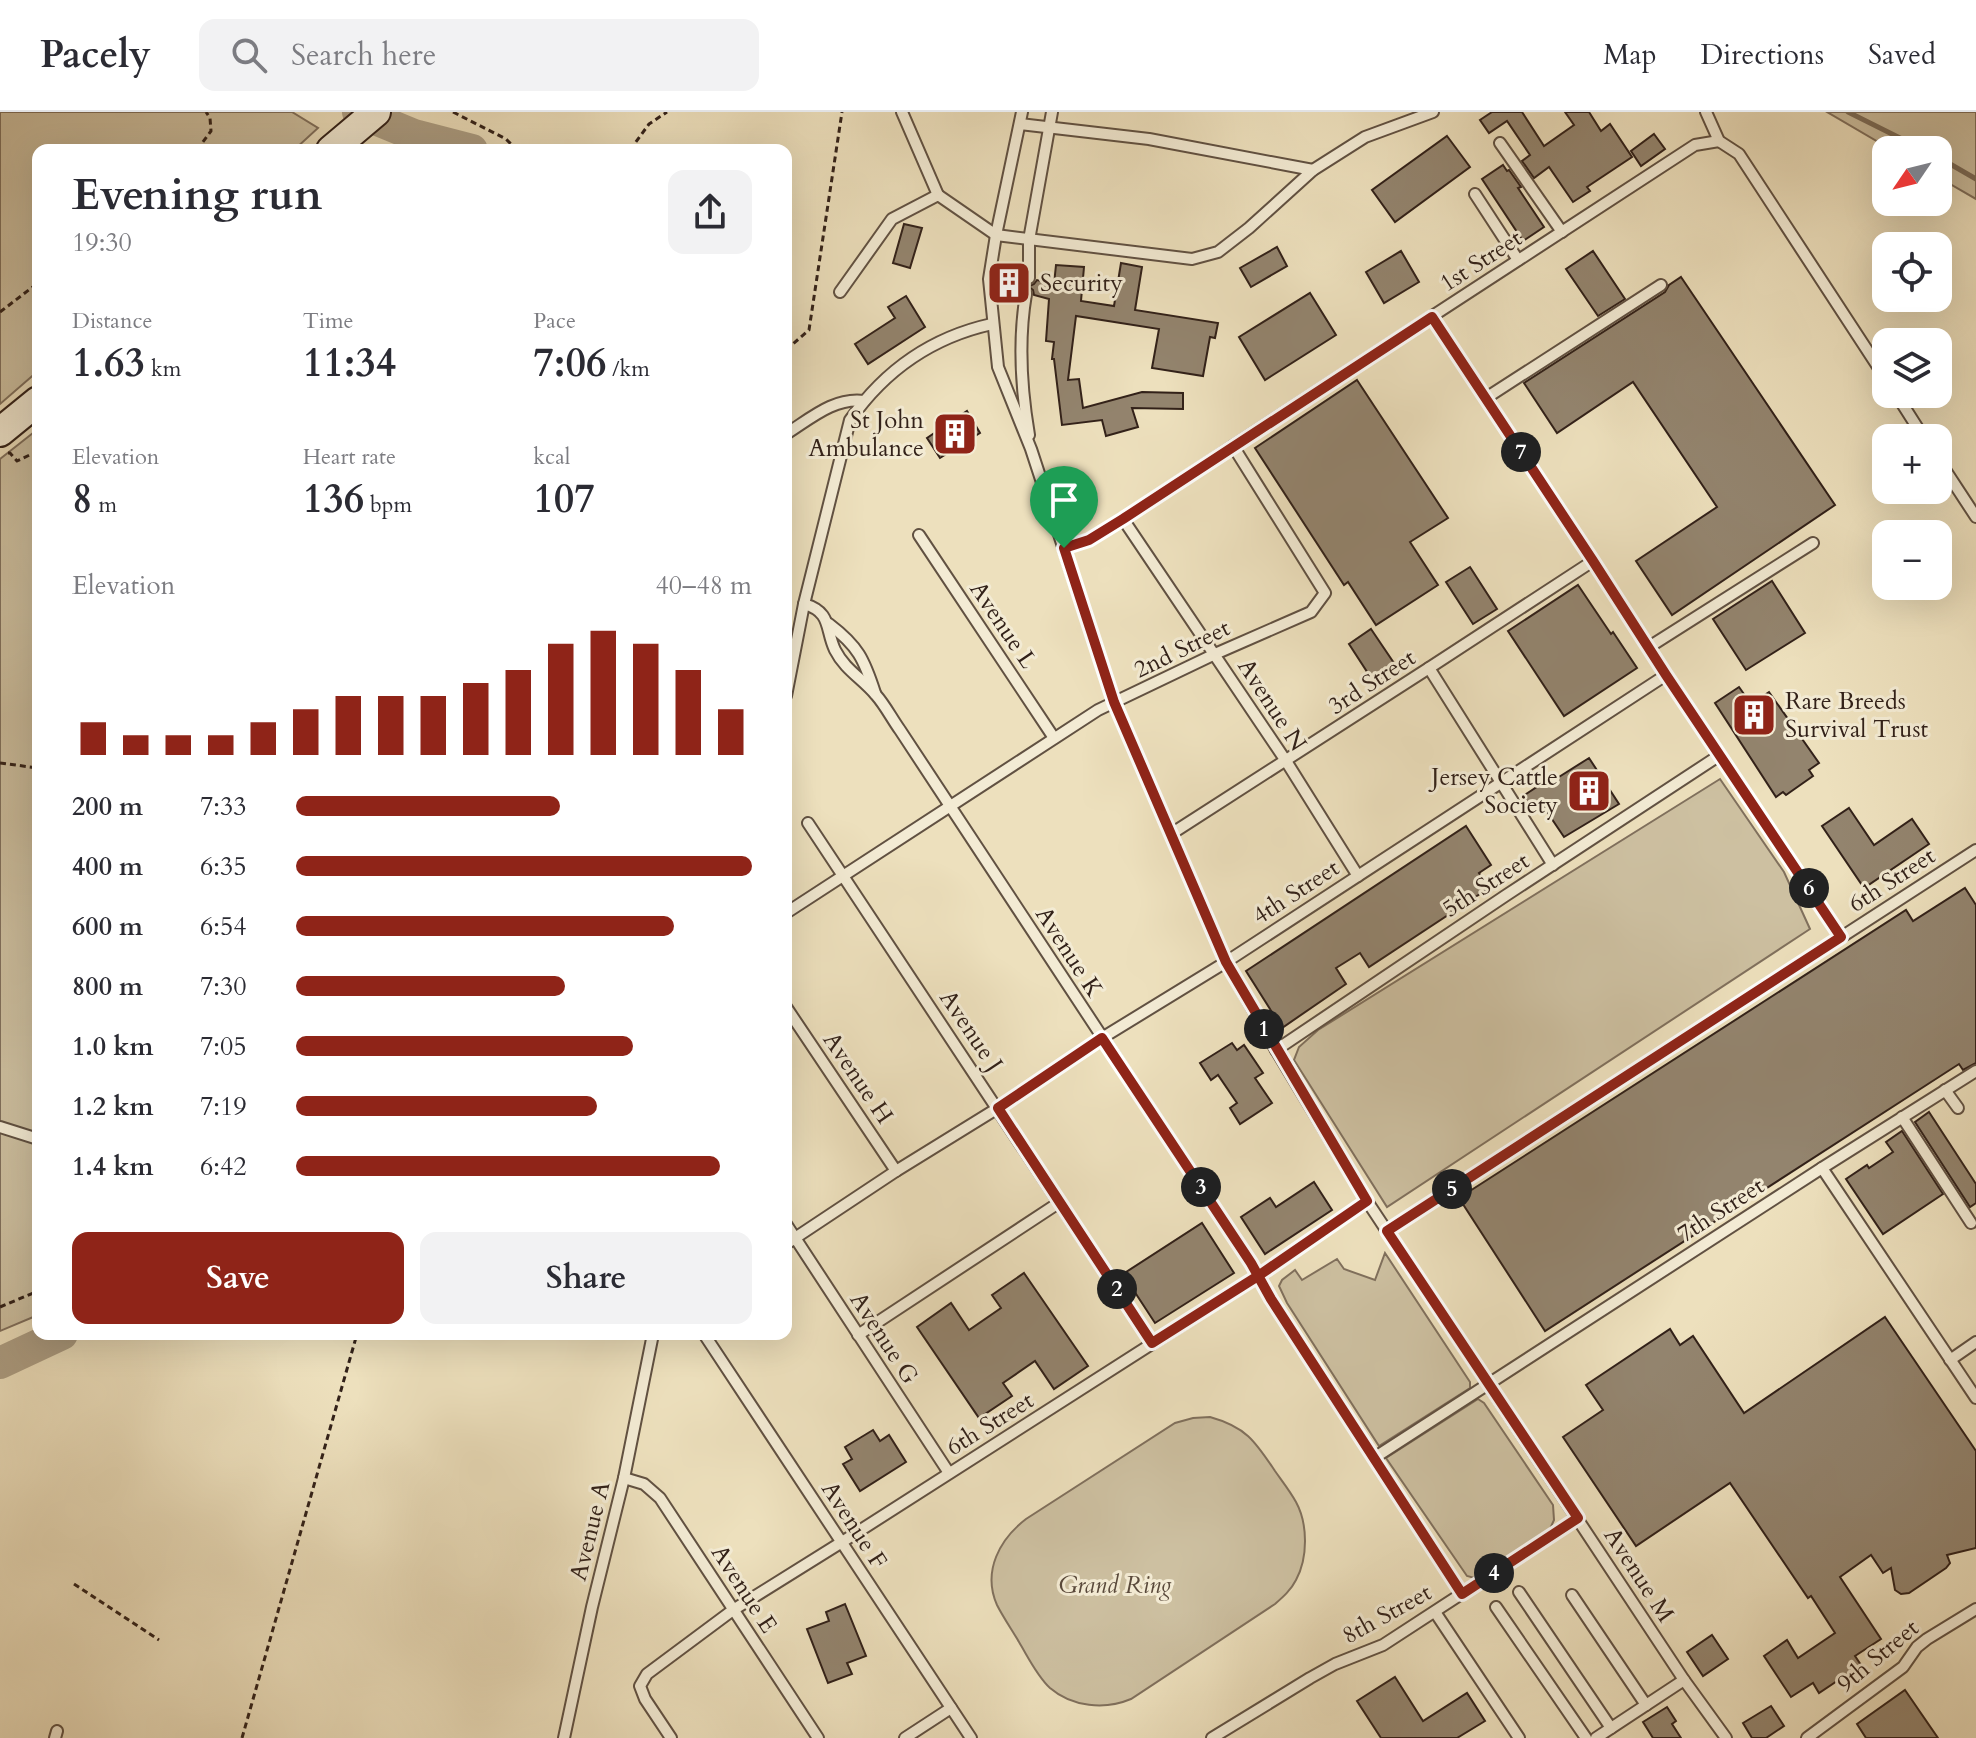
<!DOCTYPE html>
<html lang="en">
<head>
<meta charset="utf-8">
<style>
	:root { --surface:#fff; --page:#f2f2f3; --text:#2b2b33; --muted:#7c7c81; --line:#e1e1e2; --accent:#8f2418 }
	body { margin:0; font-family:Cardo,serif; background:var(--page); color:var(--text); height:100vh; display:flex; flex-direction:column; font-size:30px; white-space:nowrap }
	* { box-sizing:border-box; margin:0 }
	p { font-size:26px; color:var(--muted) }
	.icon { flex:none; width:44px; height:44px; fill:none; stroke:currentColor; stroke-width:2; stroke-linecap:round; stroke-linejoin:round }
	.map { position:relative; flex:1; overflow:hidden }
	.sheet { position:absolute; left:32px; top:32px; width:760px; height:1196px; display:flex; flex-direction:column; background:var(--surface); border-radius:16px; box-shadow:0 8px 32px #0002 }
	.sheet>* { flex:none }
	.needle { width:52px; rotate:235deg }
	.fabs { position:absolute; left:1872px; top:24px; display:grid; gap:16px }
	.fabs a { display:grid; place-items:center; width:80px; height:80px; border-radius:16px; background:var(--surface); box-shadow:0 8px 32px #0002; font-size:40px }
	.pin { position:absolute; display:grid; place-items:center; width:68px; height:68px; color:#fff; margin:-82px -34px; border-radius:50% 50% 50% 0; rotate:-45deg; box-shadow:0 0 8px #0007 }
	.pin .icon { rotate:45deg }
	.km { position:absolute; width:40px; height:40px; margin:-20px; border-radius:50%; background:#222; color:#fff; font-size:22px; line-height:40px; text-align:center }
	.round { display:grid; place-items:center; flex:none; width:84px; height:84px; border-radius:16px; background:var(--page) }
	.headline { display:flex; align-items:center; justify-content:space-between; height:136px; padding:0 40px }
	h1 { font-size:44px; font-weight:700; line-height:60px }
	.metrics { display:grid; grid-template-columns:repeat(3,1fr); gap:12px; height:136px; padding:8px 40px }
	.metrics div { display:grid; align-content:center }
	.metrics b { font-size:40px; font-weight:700 }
	.metrics small { font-size:22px; font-weight:400 }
	.metrics p { font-size:22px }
	.chart { height:224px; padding:16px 40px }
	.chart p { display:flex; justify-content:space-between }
	.chart svg { width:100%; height:144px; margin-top:8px; stroke:var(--accent); stroke-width:6 }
	.button { display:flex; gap:16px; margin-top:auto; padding:16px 40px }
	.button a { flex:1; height:92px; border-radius:16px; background:var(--accent); color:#fff; font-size:32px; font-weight:700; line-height:92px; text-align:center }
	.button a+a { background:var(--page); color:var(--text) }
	ul { padding:0 40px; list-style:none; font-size:26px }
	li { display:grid; grid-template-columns:128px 96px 1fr; align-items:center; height:60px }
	li i { height:20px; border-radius:10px; background:var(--accent) }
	header { display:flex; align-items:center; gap:48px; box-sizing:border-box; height:112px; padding:0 40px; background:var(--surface); border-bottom:2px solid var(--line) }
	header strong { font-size:38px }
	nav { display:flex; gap:44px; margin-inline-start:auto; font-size:28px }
	.search { width:560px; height:72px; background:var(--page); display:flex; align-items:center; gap:20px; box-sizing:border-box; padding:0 28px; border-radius:16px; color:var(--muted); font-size:30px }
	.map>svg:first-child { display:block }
</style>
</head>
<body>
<header>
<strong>Pacely</strong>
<div class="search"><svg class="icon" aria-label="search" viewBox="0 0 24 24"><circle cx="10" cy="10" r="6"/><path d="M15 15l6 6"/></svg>Search here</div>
<nav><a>Map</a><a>Directions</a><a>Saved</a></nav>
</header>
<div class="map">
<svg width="1976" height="1626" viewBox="0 0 1976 1626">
	<rect width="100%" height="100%" fill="#ede0bd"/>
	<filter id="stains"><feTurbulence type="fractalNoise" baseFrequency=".0025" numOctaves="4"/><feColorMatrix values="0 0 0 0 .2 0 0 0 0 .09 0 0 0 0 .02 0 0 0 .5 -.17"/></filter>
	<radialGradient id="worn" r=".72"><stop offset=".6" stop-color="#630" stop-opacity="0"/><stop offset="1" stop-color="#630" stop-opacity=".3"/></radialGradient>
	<g fill="#cdc0a1" stroke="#80705d" stroke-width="2">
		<path d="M0 0H292L318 16 294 38H38V259L0 292Z"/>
		<path d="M1827 0H1976V87L1938 65V38H1892Z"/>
		<path d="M38 317V1203L0 1219V347Z"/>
		<path d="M1720 667 1784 760 1810 817 1387 1095 1294 948 1299 935 1318 918Z"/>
		<path d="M1385 1141 1470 1270V1276L1379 1334 1287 1191 1279 1174 1282 1168 1295 1158 1302 1168 1337 1147 1344 1157 1375 1168Z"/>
		<path d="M1478 1287 1484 1291 1553 1393 1554 1408 1549 1419 1478 1467 1467 1464 1386 1346Z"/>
		<path d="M1210 1305C1246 1315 1255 1329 1275 1359 1282 1369 1290 1379 1296 1390 1308 1412 1308 1446 1296 1468 1291 1478 1283 1485 1275 1492L1131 1587C1105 1598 1072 1595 1050 1576 1037 1564 1028 1545 1019 1530 1012 1518 1003 1505 997 1493 982 1459 1000 1427 1026 1407L1175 1311 1193 1306Z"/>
	</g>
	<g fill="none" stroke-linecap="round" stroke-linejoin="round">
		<g stroke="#7c6d5a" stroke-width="5">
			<path d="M1848 0 1924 38"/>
			<path d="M1938 45 1976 67"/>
		</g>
		<g stroke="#ad9f85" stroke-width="32">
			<path d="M358 0 414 23 472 38"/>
			<path d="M0 1251 62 1222"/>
		</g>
	</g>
	<g fill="#93846e" stroke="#322119" stroke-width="2">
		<path d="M1492 0H1522L1544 34 1574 13 1565 0H1589L1601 19 1610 12 1632 45 1587 75 1590 79 1573 90 1549 55 1534 66 1522 49 1530 43 1507 9 1489 21 1480 8Z"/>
		<path d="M1654 22 1665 37 1641 54 1631 39Z"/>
		<path d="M1447 24 1470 55 1395 110 1372 78Z"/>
		<path d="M1503 53 1507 59 1509 58 1521 75 1518 76 1544 115 1523 129 1482 67Z"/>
		<path d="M904 112 922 116 910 156 893 151Z"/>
		<path d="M1277 135 1287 154 1251 175 1240 156Z"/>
		<path d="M1401 139 1419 170 1384 191 1366 160Z"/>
		<path d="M1593 139 1625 187 1598 204 1566 157Z"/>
		<path d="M1121 151 1142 155 1135 198 1218 211 1215 226 1210 225 1203 264 1152 256 1159 217 1076 204 1068 268 1079 267 1083 296 1142 280 1183 281V297L1132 296 1138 315 1106 324 1102 308 1062 313 1054 247H1052L1054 230 1046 229 1049 187 1034 183 1033 178 1028 174 1022 175 1018 180 998 175 1000 161 1021 165 1023 171 1030 174 1034 172 1037 168 1054 172 1056 153 1084 155 1081 189 1114 194Z"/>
		<path d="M1681 165 1835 393 1672 503 1636 449 1717 395 1633 270 1557 321 1524 271 1665 180 1669 173Z"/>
		<path d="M1310 181 1336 223 1265 268 1239 225Z"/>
		<path d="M906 184 925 215 868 252 855 232 895 206 888 195Z"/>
		<path d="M1357 268 1448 406 1410 430 1438 473 1376 513 1348 470 1344 473 1255 336Z"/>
		<path d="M967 299 980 321 940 346 927 326Z"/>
		<path d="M1470 455 1497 497 1473 512 1446 470Z"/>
		<path d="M1772 469 1805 521 1746 558 1713 507Z"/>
		<path d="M1578 473 1611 522 1613 520 1637 556 1564 604 1508 519Z"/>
		<path d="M1371 517 1398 557 1375 572 1349 532Z"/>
		<path d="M1739 575 1751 592 1769 580 1819 651 1809 658 1813 664 1786 683 1783 680 1776 685 1715 591Z"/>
		<path d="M1589 646 1619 692 1564 725 1543 694 1534 700 1523 684 1549 667 1551 670Z"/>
		<path d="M1849 696 1874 733 1912 707 1929 732 1864 776 1822 714Z"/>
		<path d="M1466 714 1491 753 1479 761 1489 776 1369 855 1360 841 1336 856 1346 872 1282 916 1246 859Z"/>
		<path d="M1965 776 1976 793V951L1963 958 1959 952 1545 1219 1459 1086 1906 798 1913 809Z"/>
		<path d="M1232 931 1237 938 1244 933 1263 961 1255 966 1272 991 1240 1012 1230 996 1237 991 1218 963 1211 968 1200 951Z"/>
		<path d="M1929 1000 1976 1072V1091L1970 1095 1915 1010Z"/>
		<path d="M1902 1019 1943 1082 1883 1122 1846 1067 1867 1053 1869 1056 1893 1040 1886 1030Z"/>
		<path d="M1314 1070 1332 1098 1265 1142 1241 1105 1270 1086 1276 1095Z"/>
		<path d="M1202 1111 1234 1161 1155 1211 1123 1162Z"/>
		<path d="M1024 1161 1088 1254 1054 1277 1035 1249 1003 1271 1012 1284 979 1306 917 1215 951 1191 969 1218 1001 1196 992 1183Z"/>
		<path d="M1885 1205 1976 1339V1436L1947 1443 1950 1451 1946 1456 1909 1481 1901 1482 1895 1478 1891 1456 1883 1461 1871 1443 1840 1465 1881 1527 1855 1544 1861 1553 1819 1581 1813 1571 1791 1585 1764 1544 1787 1528 1798 1546 1835 1521 1811 1484 1808 1486 1730 1371 1636 1434 1563 1325 1603 1298 1586 1273 1670 1217 1680 1233 1693 1224 1744 1301Z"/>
		<path d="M873 1318 880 1329 889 1323 906 1350 860 1379 843 1352 852 1347 845 1335Z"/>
		<path d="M845 1492 866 1544 847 1551 852 1562 828 1571 807 1517 829 1509 826 1500Z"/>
		<path d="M1712 1523 1728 1547 1703 1564 1687 1540Z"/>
		<path d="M1395 1565 1423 1609 1467 1581 1485 1609 1457 1626H1381L1357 1589Z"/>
		<path d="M1905 1578 1938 1626H1866L1857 1612Z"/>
		<path d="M1771 1594 1784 1614 1766 1626H1752L1743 1611Z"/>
		<path d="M1667 1595 1676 1609 1672 1612 1681 1626H1653L1643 1610Z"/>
	</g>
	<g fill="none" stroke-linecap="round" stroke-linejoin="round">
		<g stroke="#615142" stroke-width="14">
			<g id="service">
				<path d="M902 0 938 83"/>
				<path d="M1022 0 996 123 989 167 998 255 1031 337 1114 590 1226 850 1276 938 1367 1089 1684 1568 1726 1626"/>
				<path d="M1706 0 1719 29 1739 42 1886 267"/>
				<path d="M1020 12 1149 27 1313 58"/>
				<path d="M1500 31 1562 120"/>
				<path d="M1475 82 1518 148"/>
				<path d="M1029 166V128L1052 0"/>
				<path d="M840 180 892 107 938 83 996 123 1192 147 1218 140 1249 116 1313 58 1365 25 1433 0"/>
				<path d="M1026 182C1018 229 1021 276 1029 323"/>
				<path d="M1432 205 1593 449 1666 563 1841 825"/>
				<path d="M1896 282 1924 326"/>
				<path d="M1486 286 1661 173"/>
				<path d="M786 322C810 307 834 285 864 289"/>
				<path d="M1938 347 1976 405"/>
				<path d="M1123 407 1286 649 1358 764"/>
				<path d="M919 423 1054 626"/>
				<path d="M1064 436 1089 428 1123 407 1233 334 1695 33 1719 29"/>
				<path d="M804 492C832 500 825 517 835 538 845 558 863 567 876 583 885 593 892 607 900 618 1017 795 1134 973 1251 1151L1271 1187 1462 1482"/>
				<path d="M829 512C858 534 864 547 875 581"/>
				<path d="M1649 535 1813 431"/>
				<path d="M1429 556 1553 753"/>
				<path d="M786 584 804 492 850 308C885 258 933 225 992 212"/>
				<path d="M808 711 1152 1231"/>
				<path d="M1171 722 1429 556 1593 449"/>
				<path d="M786 801 1098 598 1215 542 1311 500 1325 481 1233 334"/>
				<path d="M786 895 896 1059"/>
				<path d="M1276 938 1505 784 1720 643"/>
				<path d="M1945 978 1958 996"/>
				<path d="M1902 1005 1971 1111"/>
				<path d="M0 1015 38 1027"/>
				<path d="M1822 1056 1976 1286"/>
				<path d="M786 1112 949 1361"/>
				<path d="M1387 1119 1976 738"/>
				<path d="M786 1132 896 1059 998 996 1102 926 1226 850 1666 563"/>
				<path d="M704 1222 971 1626"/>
				<path d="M858 1223 1060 1090"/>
				<path d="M1950 1248 1976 1230"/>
				<path d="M1374 1346 1822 1056 1976 959"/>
				<path d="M624 1366 644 1372 660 1386 818 1626"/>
				<path d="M1519 1480 1611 1616"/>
				<path d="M1572 1483 1646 1593"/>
				<path d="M1496 1495 1586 1626"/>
				<path d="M1435 1500 1519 1626"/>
				<path d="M55 1626 57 1619"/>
				<path d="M564 1626 592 1495 624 1366 653 1222"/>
				<path d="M671 1626 645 1587 640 1574 647 1562 733 1498 842 1430 1258 1164 1367 1089"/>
				<path d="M905 1626 951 1596"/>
				<path d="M1212 1626 1310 1566 1335 1552 1383 1533 1578 1406"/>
				<path d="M1596 1626 1684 1568"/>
				<path d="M1807 1626 1903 1555 1917 1535 1927 1527 1976 1497"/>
			</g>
		</g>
		<g stroke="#322119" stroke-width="32">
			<g id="secondary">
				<path d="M331 38 376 0"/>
				<path d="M0 320 38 289"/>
			</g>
		</g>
		<g stroke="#322119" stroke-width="3" stroke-dasharray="6 4" stroke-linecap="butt">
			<path d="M453 0 506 27 517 38"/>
			<path d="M197 38 211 19 210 6 206 0"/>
			<path d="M630 38 649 12 667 0"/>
			<path d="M0 200 38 171"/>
			<path d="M786 238 809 218 842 0"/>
			<path d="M8 341H10L17 349 38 339"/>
			<path d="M0 651 38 656"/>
			<path d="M0 1195 38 1179"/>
			<path d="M74 1472 159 1528"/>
			<path d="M242 1626 357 1222"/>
		</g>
		<use href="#service" stroke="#f3ebd4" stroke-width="10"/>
		<use href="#secondary" stroke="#f3ebd4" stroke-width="28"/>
	</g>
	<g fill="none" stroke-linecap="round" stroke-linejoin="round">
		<g stroke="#fff" stroke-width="16">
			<path id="route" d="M1064 436 1114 590 1226 850 1367 1089 1258 1164 1152 1231 998 996 1102 926 1251 1151 1271 1187 1462 1482 1578 1406 1387 1119 1841 825 1666 563 1593 449 1432 205 1123 407 1089 428 1064 436"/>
		</g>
		<use href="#route" stroke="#8f2418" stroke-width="10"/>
	</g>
	<defs>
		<g id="building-square" transform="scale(2.3)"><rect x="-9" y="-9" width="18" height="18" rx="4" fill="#8f2418" stroke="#f3ebd4"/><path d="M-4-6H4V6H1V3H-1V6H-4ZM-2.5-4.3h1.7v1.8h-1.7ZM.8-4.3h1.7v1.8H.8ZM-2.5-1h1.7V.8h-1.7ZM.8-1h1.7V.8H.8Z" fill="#fff"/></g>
	</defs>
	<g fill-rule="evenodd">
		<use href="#building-square" x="1009" y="171"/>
		<use href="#building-square" x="955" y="322"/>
		<use href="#building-square" x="1754" y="603"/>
		<use href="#building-square" x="1589" y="679"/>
	</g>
	<g text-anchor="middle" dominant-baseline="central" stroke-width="6" stroke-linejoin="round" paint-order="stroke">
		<g font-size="24" fill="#322119" stroke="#f3ebd4">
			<text transform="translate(1481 149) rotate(-33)">1st Street</text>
			<text transform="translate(1003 513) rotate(56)">Avenue L</text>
			<text transform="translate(1182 537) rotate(-26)">2nd Street</text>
			<text transform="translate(1372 570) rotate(-33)">3rd Street</text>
			<text transform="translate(1272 593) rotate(57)">Avenue N</text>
			<text transform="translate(1892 768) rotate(-33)">6th Street</text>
			<text transform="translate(1486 773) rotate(-33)">5th Street</text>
			<text transform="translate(1296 780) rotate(-33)">4th Street</text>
			<text transform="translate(1069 840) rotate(57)">Avenue K</text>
			<text transform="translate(971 919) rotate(56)">Avenue J</text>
			<text transform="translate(858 966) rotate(56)">Avenue H</text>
			<text transform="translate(1721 1098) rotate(-33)">7th Street</text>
			<text transform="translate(884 1226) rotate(57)">Avenue G</text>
			<text transform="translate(990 1312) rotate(-32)">6th Street</text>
			<text transform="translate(854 1413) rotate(57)">Avenue F</text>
			<text transform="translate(590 1419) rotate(-76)">Avenue A</text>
			<text transform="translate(1639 1463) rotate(57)">Avenue M</text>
			<text transform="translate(744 1477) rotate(57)">Avenue E</text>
			<text transform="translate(1387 1502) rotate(-29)">8th Street</text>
			<text transform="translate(1878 1544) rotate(-40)">9th Street</text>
		</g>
		<g font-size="24" fill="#322119" stroke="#f3ebd4" text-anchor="start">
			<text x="1040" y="171">Security</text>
			<text x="924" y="308" text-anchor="end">St John<tspan x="924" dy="28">Ambulance</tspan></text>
			<text x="1785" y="589">Rare Breeds<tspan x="1785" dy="28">Survival Trust</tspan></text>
			<text x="1558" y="665" text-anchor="end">Jersey Cattle<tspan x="1558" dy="28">Society</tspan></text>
		</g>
		<g font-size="24" font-style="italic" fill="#59493b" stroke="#f3ebd4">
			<text x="1115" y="1473">Grand Ring</text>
		</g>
	</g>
	<rect width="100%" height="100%" filter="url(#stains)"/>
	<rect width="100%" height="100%" fill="url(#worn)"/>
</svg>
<div class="fabs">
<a><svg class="needle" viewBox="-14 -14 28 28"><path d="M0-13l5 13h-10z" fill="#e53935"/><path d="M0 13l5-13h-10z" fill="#7c7c81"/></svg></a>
<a><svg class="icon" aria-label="locate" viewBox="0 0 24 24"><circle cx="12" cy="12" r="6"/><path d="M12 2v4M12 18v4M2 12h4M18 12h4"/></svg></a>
<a><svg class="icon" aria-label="layers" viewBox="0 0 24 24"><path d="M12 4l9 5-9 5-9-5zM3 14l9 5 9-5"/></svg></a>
<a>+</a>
<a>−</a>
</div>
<div class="pin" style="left:1064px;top:436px;background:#1e9e55"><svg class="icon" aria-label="arrive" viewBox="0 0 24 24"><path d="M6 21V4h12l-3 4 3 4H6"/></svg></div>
<b class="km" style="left:1264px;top:917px">1</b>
<b class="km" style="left:1117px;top:1177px">2</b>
<b class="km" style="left:1201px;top:1075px">3</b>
<b class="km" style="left:1494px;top:1461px">4</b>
<b class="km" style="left:1452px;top:1077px">5</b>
<b class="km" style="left:1809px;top:776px">6</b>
<b class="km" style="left:1521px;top:340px">7</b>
<section class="sheet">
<div class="headline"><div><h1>Evening run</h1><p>19:30</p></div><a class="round"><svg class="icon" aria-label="share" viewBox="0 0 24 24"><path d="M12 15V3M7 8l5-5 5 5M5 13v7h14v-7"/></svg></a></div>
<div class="metrics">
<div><p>Distance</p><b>1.63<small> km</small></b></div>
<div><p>Time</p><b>11:34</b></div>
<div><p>Pace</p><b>7:06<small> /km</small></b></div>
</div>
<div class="metrics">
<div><p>Elevation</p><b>8<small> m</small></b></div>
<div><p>Heart rate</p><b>136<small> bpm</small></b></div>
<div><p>kcal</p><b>107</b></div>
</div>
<div class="chart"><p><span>Elevation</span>40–48 m</p>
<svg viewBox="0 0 160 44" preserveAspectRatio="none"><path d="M5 44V34M15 44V38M25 44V38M35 44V38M45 44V34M55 44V30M65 44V26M75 44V26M85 44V26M95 44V22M105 44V18M115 44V10M125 44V6M135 44V10M145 44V18M155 44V30"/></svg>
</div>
<ul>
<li><b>200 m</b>7:33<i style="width:58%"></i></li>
<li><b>400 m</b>6:35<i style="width:100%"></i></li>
<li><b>600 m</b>6:54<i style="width:83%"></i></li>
<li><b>800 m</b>7:30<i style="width:59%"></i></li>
<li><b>1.0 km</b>7:05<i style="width:74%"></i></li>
<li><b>1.2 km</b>7:19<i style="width:66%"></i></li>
<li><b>1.4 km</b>6:42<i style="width:93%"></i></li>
</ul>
<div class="button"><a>Save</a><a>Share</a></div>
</section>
</div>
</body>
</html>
